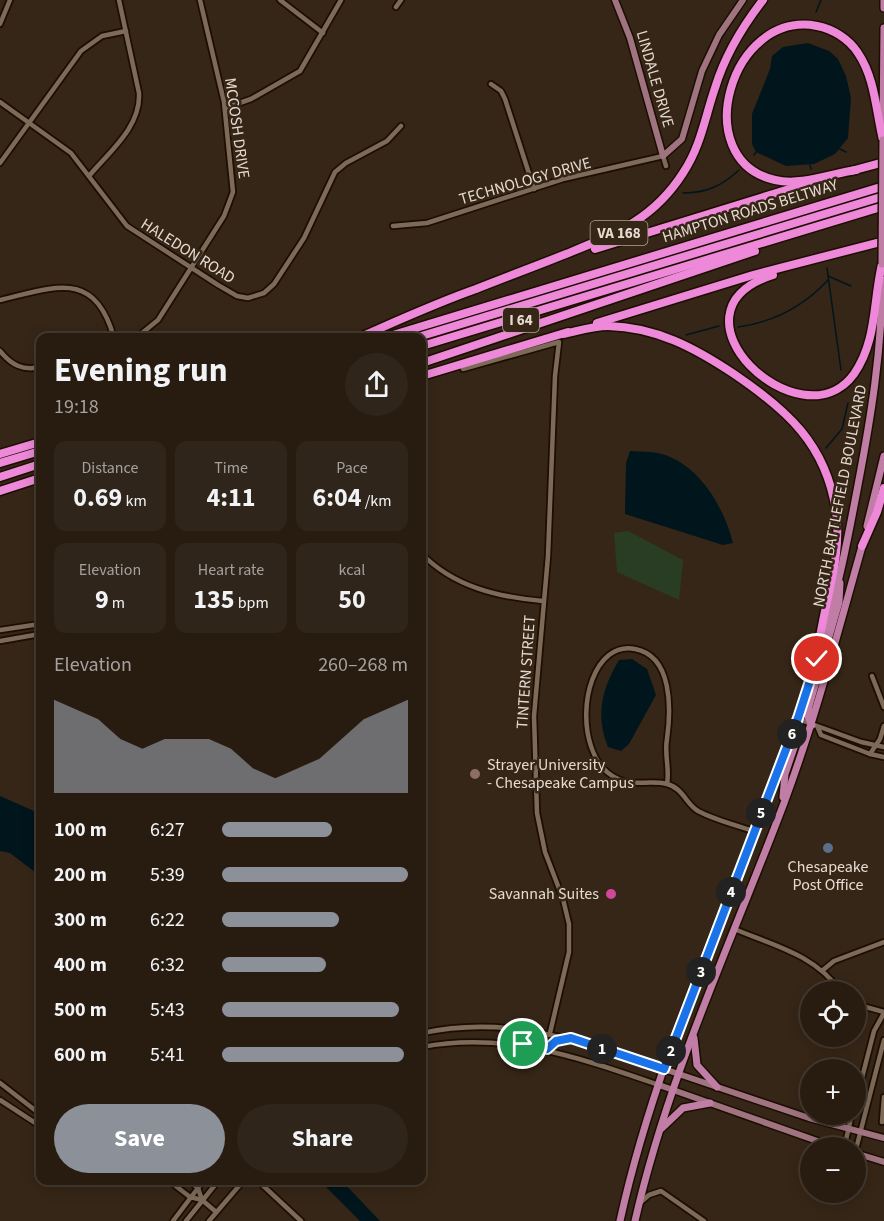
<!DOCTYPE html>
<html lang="en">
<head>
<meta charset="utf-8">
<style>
	:root { --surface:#281c11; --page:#30251a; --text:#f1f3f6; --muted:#a5a19f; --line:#443a31; --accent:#8c9099 }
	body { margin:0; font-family:"Source Sans 3",sans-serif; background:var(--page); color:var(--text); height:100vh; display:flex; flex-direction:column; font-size:22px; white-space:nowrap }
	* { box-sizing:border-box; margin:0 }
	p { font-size:20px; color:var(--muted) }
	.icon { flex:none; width:33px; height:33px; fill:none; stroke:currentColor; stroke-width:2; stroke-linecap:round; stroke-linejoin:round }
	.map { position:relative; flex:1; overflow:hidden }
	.panel { position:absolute; left:36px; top:333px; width:390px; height:852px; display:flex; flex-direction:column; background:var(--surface); border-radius:12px; box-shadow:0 3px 15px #0003,0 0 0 2px var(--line) }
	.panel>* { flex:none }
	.tools { position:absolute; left:800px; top:981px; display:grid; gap:12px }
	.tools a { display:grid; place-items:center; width:66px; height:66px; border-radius:50%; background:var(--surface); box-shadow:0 3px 15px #0003,0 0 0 2px var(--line); font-size:30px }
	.pin { position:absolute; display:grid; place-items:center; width:51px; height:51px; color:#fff; margin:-26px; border:3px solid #fff; border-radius:50%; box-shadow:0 2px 6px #0007 }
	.km { position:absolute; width:30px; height:30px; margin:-15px; border-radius:50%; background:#222; color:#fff; font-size:16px; line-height:30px; text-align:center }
	.round { display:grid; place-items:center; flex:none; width:63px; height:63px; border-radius:32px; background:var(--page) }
	.head { display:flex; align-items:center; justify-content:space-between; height:102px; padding:0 18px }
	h1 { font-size:33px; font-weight:700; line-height:45px }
	.stats { display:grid; grid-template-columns:repeat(3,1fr); gap:9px; height:102px; padding:6px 18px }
	.stats div { display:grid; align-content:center; border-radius:12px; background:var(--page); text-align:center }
	.stats b { font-size:26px; font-weight:700 }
	.stats small { font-size:16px; font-weight:400 }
	.stats p { font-size:16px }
	.chart { height:168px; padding:12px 18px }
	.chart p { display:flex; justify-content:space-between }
	.chart svg { width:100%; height:108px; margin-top:6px; fill:var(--accent); opacity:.7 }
	.primary-button { display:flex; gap:12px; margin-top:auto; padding:12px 18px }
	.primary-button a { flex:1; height:69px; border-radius:36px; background:var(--accent); color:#fff; font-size:24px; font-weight:700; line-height:69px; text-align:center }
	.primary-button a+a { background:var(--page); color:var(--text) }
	ul { padding:0 18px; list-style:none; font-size:20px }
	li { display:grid; grid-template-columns:96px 72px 1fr; align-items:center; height:45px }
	li i { height:15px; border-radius:8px; background:var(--accent) }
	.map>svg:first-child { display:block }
</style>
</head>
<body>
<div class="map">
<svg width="884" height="1221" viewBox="0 0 884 1221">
	<rect width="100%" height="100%" fill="#362617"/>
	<path fill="#293d24" d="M628 531 683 560 679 600 617 572 614 533Z"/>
	<g fill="#00151c">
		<path d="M808 43 829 51 838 59 846 76 851 98 848 138 835 154 814 164 786 166 756 152 752 144V114L770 69 772 56 783 47Z"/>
		<path d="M630 451C642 452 657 451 668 456 702 470 724 508 733 543L723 545 625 514 626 463Z"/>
		<path d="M632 659 647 669 656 695 629 744 621 751 608 747C595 715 602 689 619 660Z"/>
		<path d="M0 796 34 811 40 818V876L10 853 0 851Z"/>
		<path d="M320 1181H342L380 1221H360Z"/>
	</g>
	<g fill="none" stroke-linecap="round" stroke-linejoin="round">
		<g stroke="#00151c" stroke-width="1.5">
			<path d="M816 12 821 0"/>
			<path d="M840 149 846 152"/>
			<path d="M754 155 756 152"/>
			<path d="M810 165 811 169"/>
			<path d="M683 193C706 193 722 186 739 170"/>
			<path d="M827 268 841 370"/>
			<path d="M828 276 851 286"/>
			<path d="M738 327C774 322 803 307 828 280"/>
			<path d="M686 335 719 326"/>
			<path d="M826 448 842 429 848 403"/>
		</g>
		<g stroke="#1d0e02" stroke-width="8">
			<g id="street">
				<path d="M280 0 323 33"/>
				<path d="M396 7 401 0"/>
				<path d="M0 24 10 0"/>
				<path d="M491 84 501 91 505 99 534 189"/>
				<path d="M0 102 71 153 127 226 218 285 237 296 248 298 264 293 274 284 304 238 335 172 346 163 387 141 401 126"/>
				<path d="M225 108 251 99 300 71 341 0"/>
				<path d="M0 163 81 51 102 36 126 31"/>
				<path d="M89 176C109 152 141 127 139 93L119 0"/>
				<path d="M393 226 427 223 563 179 663 156 666 166"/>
				<path d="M0 300C55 287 95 269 114 338"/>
				<path d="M136 338 158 320 224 216 233 192 224 102 200 0"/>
				<path d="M0 351C11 365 23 371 40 367"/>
				<path d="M463 369 559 342 555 376 548 556 534 716 537 813 545 852 563 899 569 924V952L550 1033 532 1046"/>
				<path d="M422 554C454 587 498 597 543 601"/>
				<path d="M0 630 40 624"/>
				<path d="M0 641 40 634"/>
				<path d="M872 676 884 707"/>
				<path d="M798 719 861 742 884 747"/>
				<path d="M818 728 821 735 870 754 884 757"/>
				<path d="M870 754 880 739 884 726"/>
				<path d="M667 784C670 769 664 754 667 739 671 710 673 656 635 649 626 647 617 649 609 655 580 678 578 747 607 772 629 790 644 779 667 784 683 788 686 804 698 811 715 820 735 825 754 831"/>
				<path d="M734 929C773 945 816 955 841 992"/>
				<path d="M823 970 834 961 884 942"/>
				<path d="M855 1004 884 1012"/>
				<path d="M422 1033C512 1014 579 1042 664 1069"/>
				<path d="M422 1047C506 1031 580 1058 659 1085"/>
				<path d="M547 1049 553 1042 568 1039"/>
				<path d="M0 1083 40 1114"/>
				<path d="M0 1100 40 1126"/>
				<path d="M855 1105 874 1031 884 1013"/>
				<path d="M882 1122 884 1097"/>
				<path d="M844 1148 852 1114"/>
				<path d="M855 1153 884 1040"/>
				<path d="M168 1180 190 1197 202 1200 198 1188 188 1180"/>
				<path d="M257 1180 301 1221"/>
				<path d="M202 1200 215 1211"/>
				<path d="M641 1202 649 1195 661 1191 704 1221"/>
				<path d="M173 1221 204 1180"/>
				<path d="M186 1221 219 1180"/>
				<path d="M209 1221 244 1180"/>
			</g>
		</g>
		<g stroke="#1d0e02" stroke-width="9">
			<g id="secondary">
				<path d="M615 0 630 38 663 156 682 139 702 71 719 35 743 0"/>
				<path d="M664 1069 809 1118 884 1138"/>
				<path d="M659 1085 837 1148"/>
				<path d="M855 1153 884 1162"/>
			</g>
		</g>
		<g stroke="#1d0e02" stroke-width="10">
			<g id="primary">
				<path d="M884 0V8"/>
				<path d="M883 128 884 28"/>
				<path d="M867 526 884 456"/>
				<path d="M822 641C838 590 848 538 858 485 871 417 882 350 882 280"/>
				<path d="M812 725 808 717 809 706 839 602 840 583"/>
				<path d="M783 797 785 774 798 736V721"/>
				<path d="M694 1038 697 1065 717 1087"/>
				<path d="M662 1128 683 1108 710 1103"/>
				<path d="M620 1221C663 1025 760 846 818 655"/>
				<path d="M635 1221C668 1076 732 941 784 803 816 717 838 631 863 543"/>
			</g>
		</g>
		<g stroke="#1d0e02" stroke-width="11">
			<g id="highway">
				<path d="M856 170C830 174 800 186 775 180 687 160 731 9 817 26 833 29 849 39 858 53 875 78 876 111 883 140"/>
				<path d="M851 171 884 162"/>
				<path d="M595 249 809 183"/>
				<path d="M773 275C657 312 801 447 854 374 877 341 873 302 882 264"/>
				<path d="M597 323 753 275 884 241"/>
				<path d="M563 334C578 331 593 326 608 326 656 327 695 348 734 374 787 410 826 444 836 511 843 562 821 609 817 659"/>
				<path d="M358 338C397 321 436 303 476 289 506 277 536 266 566 254 615 234 653 220 683 173 701 146 705 117 715 88 725 55 742 27 763 0"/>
				<path d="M383 338 884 186"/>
				<path d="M415 338 884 196"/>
				<path d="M422 346 884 206"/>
				<path d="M422 363 755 251"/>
				<path d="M422 376 568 332"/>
				<path d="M0 454 40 442"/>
				<path d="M0 463 40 451"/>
				<path d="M0 477 40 464"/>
				<path d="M0 491 40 478"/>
				<path d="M862 546 877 512 884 488"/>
			</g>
		</g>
		<use href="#street" stroke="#7d6a59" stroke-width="4.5"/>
		<use href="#secondary" stroke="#9f737f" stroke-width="6"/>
		<use href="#primary" stroke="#c07da5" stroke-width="7"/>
		<use href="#highway" stroke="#ed89d8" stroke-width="8"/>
		<g stroke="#1d0e02" stroke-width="10" stroke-linecap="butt">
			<path id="primary-bridge" d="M882 264 883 140"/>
		</g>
		<use href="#primary-bridge" stroke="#c07da5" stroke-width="7"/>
	</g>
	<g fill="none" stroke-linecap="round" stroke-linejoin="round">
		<g stroke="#fff" stroke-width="12">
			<path id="route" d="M523 1044 547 1049 556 1041 571 1038 664 1069 798 718 817 659"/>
		</g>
		<use href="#route" stroke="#1a73e8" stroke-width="8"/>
	</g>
	<circle fill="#8d6e63" stroke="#362617" stroke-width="2" cx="475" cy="774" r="6"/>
	<circle fill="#5c6f8a" stroke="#362617" stroke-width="2" cx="828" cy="848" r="6"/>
	<circle fill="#d1479c" stroke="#362617" stroke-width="2" cx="611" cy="894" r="6"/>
	<g text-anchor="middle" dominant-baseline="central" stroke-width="5" stroke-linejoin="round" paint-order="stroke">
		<g fill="#362617" stroke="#b1a599" stroke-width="1.5">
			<rect x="590.5" y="221" width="57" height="24" rx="4.5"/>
			<rect x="503" y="308" width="36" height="24" rx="4.5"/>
		</g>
		<g font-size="15" font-weight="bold" fill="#e6dbd1">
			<text x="619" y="233">VA 168</text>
			<text x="521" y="320">I 64</text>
		</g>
		<g font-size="16" fill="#e6dbd1" stroke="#362617">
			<text transform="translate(655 79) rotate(74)">LINDALE DRIVE</text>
			<text transform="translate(237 128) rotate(82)">MCCOSH DRIVE</text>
			<text transform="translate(525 181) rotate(-16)">TECHNOLOGY DRIVE</text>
			<text transform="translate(750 211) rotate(-17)">HAMPTON ROADS BELTWAY</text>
			<text transform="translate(188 251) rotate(32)">HALEDON ROAD</text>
			<text transform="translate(840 496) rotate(-79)">NORTH BATTLEFIELD BOULEVARD</text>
			<text transform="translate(526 672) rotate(-86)">TINTERN STREET</text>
		</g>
		<g font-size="16" fill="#e6dbd1" stroke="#362617" text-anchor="start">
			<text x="487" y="765">Strayer University<tspan x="487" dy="18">- Chesapeake Campus</tspan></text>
			<text x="828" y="867" text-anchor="middle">Chesapeake<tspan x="828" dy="18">Post Office</tspan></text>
			<text x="599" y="894" text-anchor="end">Savannah Suites</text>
		</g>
	</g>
</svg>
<div class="tools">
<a><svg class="icon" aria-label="locate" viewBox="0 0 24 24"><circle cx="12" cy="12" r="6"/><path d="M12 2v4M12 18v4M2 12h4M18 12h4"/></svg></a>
<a>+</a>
<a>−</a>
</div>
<div class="pin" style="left:523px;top:1044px;background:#1e9e55"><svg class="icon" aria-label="arrive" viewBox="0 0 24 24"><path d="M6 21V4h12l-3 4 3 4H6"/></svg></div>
<div class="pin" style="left:817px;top:659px;background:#d93025"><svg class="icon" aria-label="check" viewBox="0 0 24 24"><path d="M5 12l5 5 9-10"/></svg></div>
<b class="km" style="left:602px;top:1049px">1</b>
<b class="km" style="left:671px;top:1051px">2</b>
<b class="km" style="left:701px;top:972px">3</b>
<b class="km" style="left:731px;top:892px">4</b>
<b class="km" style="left:761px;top:813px">5</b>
<b class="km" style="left:792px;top:734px">6</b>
<section class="panel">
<div class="head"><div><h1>Evening run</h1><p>19:18</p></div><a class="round"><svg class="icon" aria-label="share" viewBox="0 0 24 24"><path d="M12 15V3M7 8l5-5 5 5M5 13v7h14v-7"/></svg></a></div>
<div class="stats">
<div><p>Distance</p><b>0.69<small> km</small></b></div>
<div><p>Time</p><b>4:11</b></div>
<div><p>Pace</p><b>6:04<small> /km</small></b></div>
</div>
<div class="stats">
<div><p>Elevation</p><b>9<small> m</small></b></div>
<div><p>Heart rate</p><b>135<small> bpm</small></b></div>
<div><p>kcal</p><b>50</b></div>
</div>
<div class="chart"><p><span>Elevation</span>260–268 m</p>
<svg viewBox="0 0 160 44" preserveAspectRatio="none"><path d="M0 44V6L10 10L20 14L30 22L40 26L50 22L60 22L70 22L80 26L90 34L100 38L110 34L120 30L130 22L140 14L150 10L160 6V44z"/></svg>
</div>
<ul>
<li><b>100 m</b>6:27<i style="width:59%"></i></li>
<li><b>200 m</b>5:39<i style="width:100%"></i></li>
<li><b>300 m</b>6:22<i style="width:63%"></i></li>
<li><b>400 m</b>6:32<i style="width:56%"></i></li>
<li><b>500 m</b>5:43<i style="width:95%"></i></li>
<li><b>600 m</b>5:41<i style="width:98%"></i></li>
</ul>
<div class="primary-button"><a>Save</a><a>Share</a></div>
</section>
</div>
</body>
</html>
